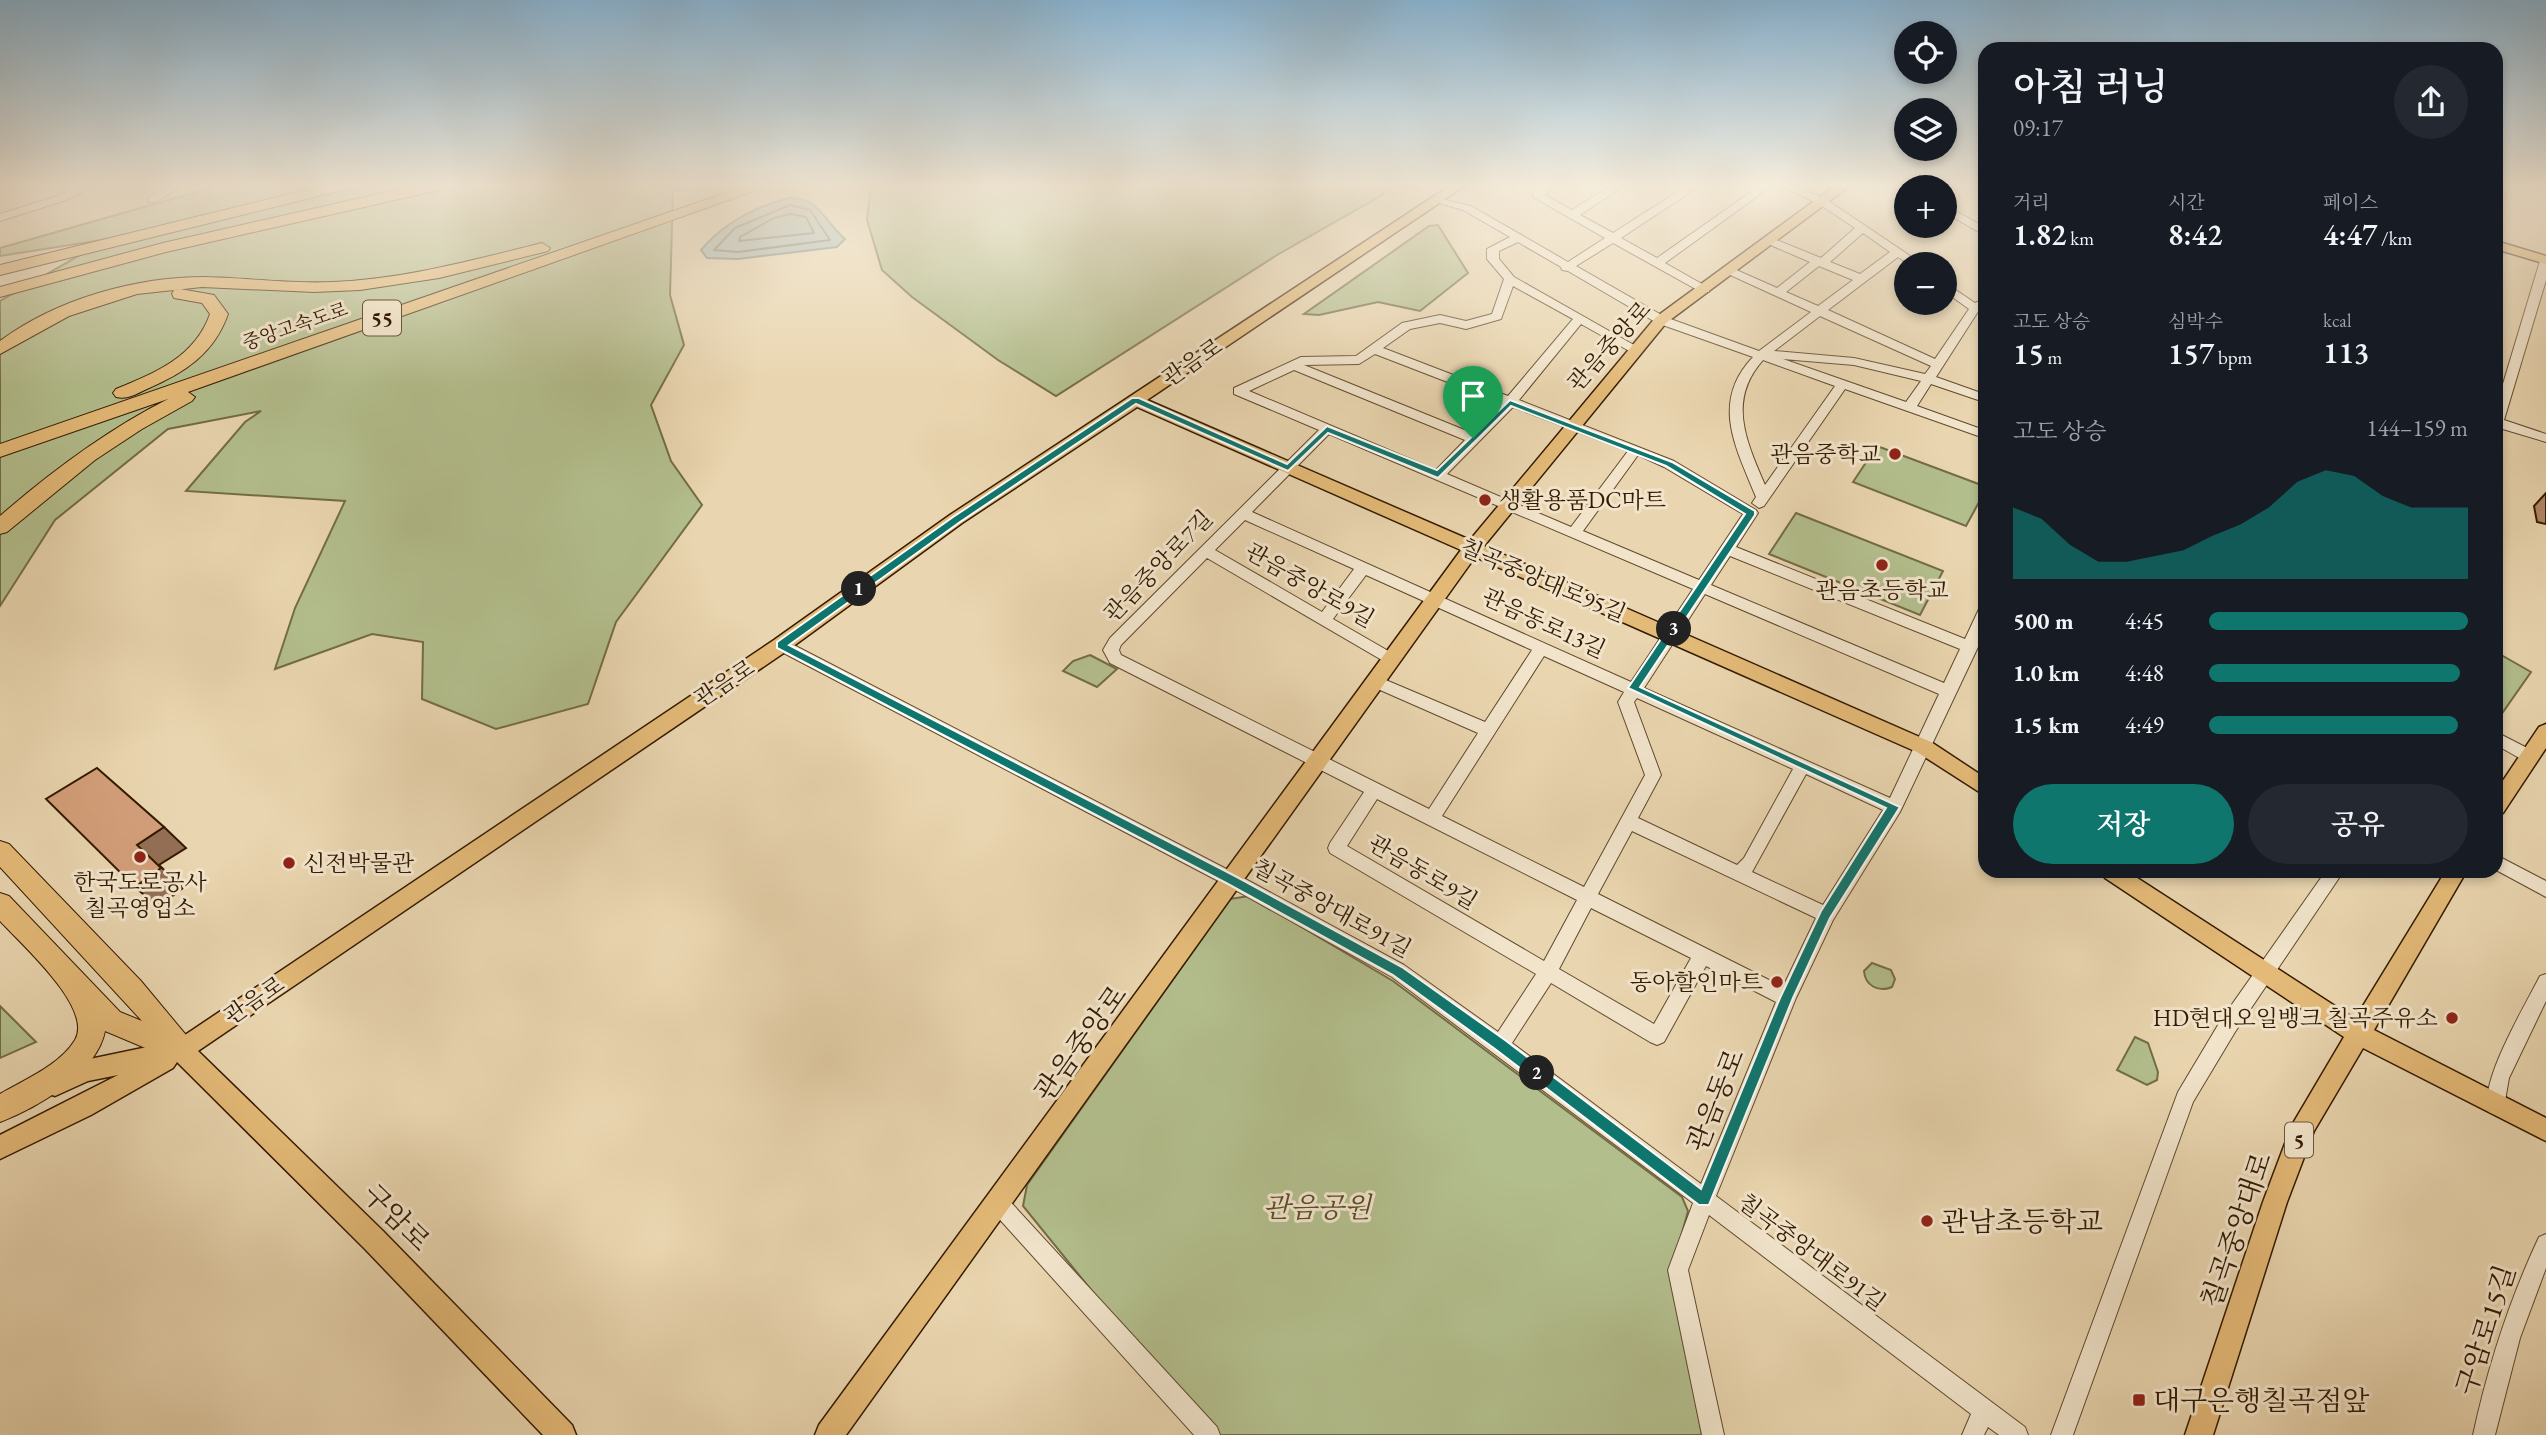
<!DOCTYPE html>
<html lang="ko">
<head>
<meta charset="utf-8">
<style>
	:root { --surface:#171b24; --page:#242831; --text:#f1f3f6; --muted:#9ea1a6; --accent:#0f766e }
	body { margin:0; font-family:"EB Garamond","Noto Serif KR",serif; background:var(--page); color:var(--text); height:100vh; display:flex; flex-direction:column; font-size:26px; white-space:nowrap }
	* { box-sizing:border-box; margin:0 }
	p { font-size:23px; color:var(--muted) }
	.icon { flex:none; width:38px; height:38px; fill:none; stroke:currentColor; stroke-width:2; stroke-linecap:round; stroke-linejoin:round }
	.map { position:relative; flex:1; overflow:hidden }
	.panel { position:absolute; left:1978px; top:42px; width:525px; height:836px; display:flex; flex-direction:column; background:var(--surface); border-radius:21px; box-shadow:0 4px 10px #0003 }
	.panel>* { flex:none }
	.controls { position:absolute; left:1894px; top:21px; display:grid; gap:14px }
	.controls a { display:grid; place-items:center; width:63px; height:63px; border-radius:50%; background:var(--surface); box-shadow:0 4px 10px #0003; font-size:35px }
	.pin { position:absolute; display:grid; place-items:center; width:60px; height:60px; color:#fff; margin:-72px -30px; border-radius:50% 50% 50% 0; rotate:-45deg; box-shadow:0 0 7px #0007 }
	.pin .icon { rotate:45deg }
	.km { position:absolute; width:35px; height:35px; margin:-18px; border-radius:50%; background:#222; color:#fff; font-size:19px; line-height:35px; text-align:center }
	.round { display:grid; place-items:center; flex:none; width:74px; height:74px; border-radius:37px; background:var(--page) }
	.head { display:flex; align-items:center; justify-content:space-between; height:119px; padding:0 35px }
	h1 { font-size:38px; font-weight:600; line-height:52px }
	.stats { display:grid; grid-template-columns:repeat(3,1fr); gap:10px; height:119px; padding:7px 35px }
	.stats div { display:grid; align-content:center }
	.stats b { font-size:30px; font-weight:600 }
	.stats small { font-size:19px; font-weight:400 }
	.stats p { font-size:19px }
	.chart { height:196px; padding:14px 35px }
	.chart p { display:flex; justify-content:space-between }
	.chart svg { width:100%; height:126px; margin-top:7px; fill:var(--accent); opacity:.7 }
	.button { display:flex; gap:14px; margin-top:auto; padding:14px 35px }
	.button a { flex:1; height:80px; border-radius:42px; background:var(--accent); color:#fff; font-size:28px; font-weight:600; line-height:80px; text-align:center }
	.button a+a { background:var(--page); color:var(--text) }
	ul { padding:0 35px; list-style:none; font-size:23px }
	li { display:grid; grid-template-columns:112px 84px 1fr; align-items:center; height:52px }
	li i { height:18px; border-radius:9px; background:var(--accent) }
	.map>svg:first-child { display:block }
</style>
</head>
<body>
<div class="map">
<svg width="2546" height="1435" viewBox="0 0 2546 1435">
	<rect width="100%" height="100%" fill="#e9d5af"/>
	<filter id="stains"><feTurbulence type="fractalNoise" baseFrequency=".00286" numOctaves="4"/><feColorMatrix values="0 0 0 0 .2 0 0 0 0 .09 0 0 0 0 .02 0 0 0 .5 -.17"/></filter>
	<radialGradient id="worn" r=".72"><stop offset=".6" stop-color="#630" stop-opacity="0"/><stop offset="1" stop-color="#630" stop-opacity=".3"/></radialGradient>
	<g fill="#b3be8d" stroke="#736c46" stroke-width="2">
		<path d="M221 185H693L673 192 670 295 684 345 651 405 671 461 702 505 616 622 588 704 496 729 422 699 423 642 372 634 275 669 295 608 345 501 186 491 245 422 261 411 168 429 55 520 0 606V301L108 239 0 256V248Z"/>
		<path d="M871 185H1375L1384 194 1277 255 1056 396 998 360 912 297 882 270 867 220Z"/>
		<path d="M1438 225 1468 273 1420 311 1378 302 1319 315 1304 314 1429 226Z"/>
		<path d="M1877 446 1984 486V493L1966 526 1853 482Z"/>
		<path d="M1796 513 1943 571 1920 615 1769 554Z"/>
		<path d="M2496 652 2531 672 2496 722Z"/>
		<path d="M1090 655 1117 669 1097 687 1063 671 1073 661Z"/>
		<path d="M1249 896 1393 981 1682 1197 1688 1211 1672 1271 1702 1435H1209L1023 1206 1027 1185 1230 899Z"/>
		<path d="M1872 963 1891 970 1895 979 1892 987C1878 993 1865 985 1864 971Z"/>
		<path d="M0 1006 36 1042 0 1058Z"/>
		<path d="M2135 1037 2148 1043 2158 1072 2157 1080 2147 1085 2117 1070Z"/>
	</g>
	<path fill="#9cb6b6" stroke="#72786d" stroke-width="2" d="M789 198C819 197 824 221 845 239L837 247 738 259 707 258 701 250C724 223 755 207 789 198Z"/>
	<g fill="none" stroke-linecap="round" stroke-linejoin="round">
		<g stroke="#68685b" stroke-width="2">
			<path d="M790 205 810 210 830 240 738 252 714 250 735 228Z"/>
			<path d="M791 214 806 217 814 233 739 241 740 237 774 218Z"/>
		</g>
		<g stroke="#60492c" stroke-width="2">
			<g id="minor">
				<path d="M81 185H95L66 200 0 221V214L58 196Z"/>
				<path d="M170 185H183L156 202H148V198Z"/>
				<path d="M1545 185H1557L1545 195 1572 210 1612 185H1625L1580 215 1613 233 1688 185H1701L1621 238 1657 258 1761 185H1773L1665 263 1709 288V292H1701L1613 243 1576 266 1665 317 1759 351 1811 312 1726 273V269H1734L1777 288 1810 262 1766 243V239H1774L1821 258 1855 228 1819 204 1779 185H1793L1827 200 1922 264H1909L1898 257 1828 310 1935 359 1969 309 1944 291V282L1975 303 1984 299V307L1979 310 1936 377 1984 394V402L1931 384 1917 406 1984 430V438L1845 389 1764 506 1759 508 1752 503 1756 497C1736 448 1710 402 1753 357L1657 323 1568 271 1562 270 1561 267 1518 242 1499 251V259L1514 277 1641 349 1635 353 1631 352 1581 324 1519 400 1674 461 1756 510 1758 513 1736 547 1965 639 1979 609 1984 608V628L1978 647 1900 812 1833 920 1796 998 1716 1196 2025 1427 2028 1435H1999L1988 1427 1984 1435H1962L1971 1414 1709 1215 1688 1270 1724 1435H1702L1668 1270 1693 1203 1392 977 1226 885 776 649 773 645 776 641H786L1238 875 1404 965 1498 1032 1536 974 1330 853 1328 848 1330 843 1364 792 1110 663 1103 650 1110 638 1319 430 1234 394V388L1301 357 1356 356 1402 323 1440 315 1466 321 1492 314 1504 279 1487 259V249L1510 237 1463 210 1432 201V197L1471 206 1568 262 1605 238 1533 197V193ZM1863 233 1890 252 1860 274 1830 262ZM1819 266 1853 280 1818 306 1786 292ZM1513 286 1573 319 1508 396 1383 348 1410 329 1440 323 1466 329 1501 319ZM1820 316 1931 366 1925 374 1854 358 1774 351ZM1375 354 1502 403 1472 433 1304 365 1359 364ZM1783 359 1854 365 1921 381 1906 402ZM1763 360 1835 386 1765 485C1746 441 1727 400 1763 360ZM1294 370 1465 440 1436 470 1249 391ZM1513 407 1628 451 1571 527 1447 474ZM1329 434 1693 589 1631 682 1252 512ZM1638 455 1664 467 1743 514 1699 580 1583 531ZM1245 520 1354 569 1322 612 1215 550ZM1730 556 1960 649 1944 683 1711 585ZM1207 558 1392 666 1397 664 1400 660 1397 656 1333 619 1366 575 1532 650 1485 722 1381 678H1371L1368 682 1371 686 1478 733 1429 809 1121 655 1119 650 1121 645ZM1705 594 1939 694 1890 798 1644 688ZM1544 656 1624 692 1618 702 1645 775 1584 887 1442 816ZM1637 698 1793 769 1744 858 1737 865 1638 818 1661 775 1634 702ZM1806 774 1883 810 1823 905 1752 872ZM1377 799 1577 900 1544 961 1347 846ZM1632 831 1816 918 1783 987 1598 894ZM1591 908 1691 958 1654 1024 1559 969ZM1706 966 1776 1002 1701 1184 1512 1043 1551 983 1650 1042 1657 1045 1664 1042Z"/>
				<path d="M1972 185H1984V193Z"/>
				<path d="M2499 185H2509L2504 198 2496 200Z"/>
				<path d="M1944 204 1984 227V235L1944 212Z"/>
				<path d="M2546 258V280L2504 420 2546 434V442L2496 427V407L2540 261Z"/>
				<path d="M2496 732 2535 752 2537 756 2535 760H2523L2496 745Z"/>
				<path d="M2496 855 2546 881V897L2496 870Z"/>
				<path d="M2325 872H2343L2235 1032 2193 1102 2073 1435H2051L2178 1092 2221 1020Z"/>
				<path d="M2546 974V1001L2509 1078 2503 1112 2496 1115 2489 1112C2477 1085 2526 1004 2540 976Z"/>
				<path d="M999 1194 1006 1197 1217 1427 1220 1435H1194L992 1211 989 1204 992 1197Z"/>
				<path d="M2546 1234V1268L2520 1338 2495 1435H2473C2488 1366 2509 1301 2539 1237Z"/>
			</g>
		</g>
		<g stroke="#331a00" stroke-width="3">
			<g id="major">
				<path d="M1451 185H1466L1147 400 1470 540 1656 317 1836 185H1851L1666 323 1484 546 1931 742 1984 777V795L1917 752 1475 557 846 1435H815L819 1425 1461 550 1137 407 962 523 788 650 198 1051 383 1231 572 1425 576 1435H543L365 1249 177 1062 173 1068 91 1115 0 1159V1135L118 1075 88 1081 55 1096 47 1093 43 1085 47 1077 85 1060 176 1041 774 640 950 515Z"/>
				<path d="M2496 241 2546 256V264L2496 249Z"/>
				<path d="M2546 724V748L2503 813 2496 815V791L2539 727Z"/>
				<path d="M2101 872H2128L2355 1019 2445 872H2466L2374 1030 2546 1118V1141L2363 1048 2314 1131 2287 1202 2213 1435H2185L2263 1202 2292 1125 2344 1037 2105 878Z"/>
			</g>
		</g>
		<g stroke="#331a00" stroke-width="2">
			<g id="highway">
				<path d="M327 185H354L351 188 0 275V265Z"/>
				<path d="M418 185H447L439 190 166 252 0 297V287L163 243Z"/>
				<path d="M748 185H771L188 392 195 397 192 401 142 429 95 460 7 532 0 534V516C52 471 107 430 168 399L0 457V444Z"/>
				<path d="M542 243 550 248 548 251 439 278 360 290 314 292 202 287 137 294 69 316 0 354V341C57 299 135 277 205 277 248 278 291 284 333 282 405 279 473 260 542 243Z"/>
				<path d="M180 289 214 295 228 314C214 354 184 373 147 389 136 394 127 400 116 397L113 393 116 389C155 373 195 357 210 314L202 303 174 298 172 294 174 290Z"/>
				<path d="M0 841 9 844 141 981 191 1041 195 1050 191 1059 181 1063 105 1031C97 1073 37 1108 0 1122V1094C24 1080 60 1065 75 1040 94 1008 20 943 0 921V893L9 896 120 1012 142 1021 0 867Z"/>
			</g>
		</g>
		<use href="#minor" fill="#f1e4cb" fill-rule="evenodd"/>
		<use href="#major" fill="#e4ba78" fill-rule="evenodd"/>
		<use href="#highway" fill="#e4ba78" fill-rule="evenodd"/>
	</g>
	<path fill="#b58969" stroke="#331a00" stroke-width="2" d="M2546 493V524L2537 522 2534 506Z"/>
	<path fill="#946f55" stroke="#331a00" stroke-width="2" d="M164 827 186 848 159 865 183 888 158 907 135 887 137 845Z"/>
	<path fill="#d39f7a" stroke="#331a00" stroke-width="2" d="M97 768 164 827 137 845 161 868 135 887 46 799Z"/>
	<linearGradient id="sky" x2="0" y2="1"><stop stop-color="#89b5d4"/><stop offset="0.48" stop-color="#f5ecdb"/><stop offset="1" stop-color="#f5ecdb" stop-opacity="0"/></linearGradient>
	<rect width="2546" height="386" fill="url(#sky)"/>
	<path fill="#0f766e" stroke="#fff" stroke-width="2" fill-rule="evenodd" d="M1132 398H1139L1287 464 1327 426 1437 470 1510 400 1672 462 1755 511V515L1640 687 1900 807 1830 918 1793 998 1709 1205H1699L1495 1049 1393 975 1228 884 777 648V642L953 517ZM1136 404 1288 471 1328 433 1438 478 1511 406 1666 466 1745 514 1628 688 1886 808 1821 911 1780 998 1701 1189 1505 1040 1402 967 1237 877 789 645 960 522Z"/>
	<g fill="#8f2418" stroke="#f1e4cb" stroke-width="2.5">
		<circle cx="1895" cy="454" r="7"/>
		<circle cx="1485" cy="500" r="7"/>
		<circle cx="1882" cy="565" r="7"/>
		<circle cx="140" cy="857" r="7"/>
		<circle cx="289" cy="863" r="7"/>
		<circle cx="1777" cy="982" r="7"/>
		<circle cx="2452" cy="1018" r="7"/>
		<circle cx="1927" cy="1221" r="7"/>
		<rect x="2132" y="1393" width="14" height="14" rx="3.5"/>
	</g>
	<g text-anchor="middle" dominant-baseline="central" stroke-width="6" stroke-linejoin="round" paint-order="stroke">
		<g font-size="19" fill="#331a00" stroke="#f1e4cb">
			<text transform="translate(295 326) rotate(-19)">중앙고속도로</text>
		</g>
		<g fill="#f1e4cb" stroke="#6c573d" stroke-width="2">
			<rect x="363" y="300.5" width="38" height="35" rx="5"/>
			<rect x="2285" y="1122.5" width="28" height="35" rx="5"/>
		</g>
		<g font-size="21" font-weight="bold" fill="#331a00">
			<text x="382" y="318">55</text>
			<text x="2299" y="1140">5</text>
		</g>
		<g font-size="23" fill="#331a00" stroke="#f1e4cb">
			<text transform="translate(1609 346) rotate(-48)">관음중앙로</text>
			<text transform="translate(1192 362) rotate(-34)">관음로</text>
			<text transform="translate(1158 566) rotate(-46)">관음중앙로7길</text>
			<text transform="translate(1543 580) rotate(23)">칠곡중앙대로95길</text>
			<text transform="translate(1310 585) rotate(30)">관음중앙로9길</text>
			<text transform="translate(1544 623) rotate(25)">관음동로13길</text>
			<text transform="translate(724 683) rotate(-33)">관음로</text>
			<text transform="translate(1423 872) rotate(31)">관음동로9길</text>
			<text transform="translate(1332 908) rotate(29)">칠곡중앙대로91길</text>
			<text transform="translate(254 1000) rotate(-34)">관음로</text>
			<text transform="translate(1812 1252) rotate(37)">칠곡중앙대로91길</text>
		</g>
		<g font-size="23" fill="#331a00" stroke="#f1e4cb" text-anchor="end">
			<text x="1881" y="454">관음중학교</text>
			<text x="1499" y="500" text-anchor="start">생활용품DC마트</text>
			<text x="1882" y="590" text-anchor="middle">관음초등학교</text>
			<text x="303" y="863" text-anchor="start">신전박물관</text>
			<text x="140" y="882" text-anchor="middle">한국도로공사<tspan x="140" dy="26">칠곡영업소</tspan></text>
			<text x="1763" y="982">동아할인마트</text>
			<text x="2438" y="1018">HD현대오일뱅크 칠곡주유소</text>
		</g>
		<g font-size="28" fill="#331a00" stroke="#f1e4cb">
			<text transform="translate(1080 1043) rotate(-54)">관음중앙로</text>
			<text transform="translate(1715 1100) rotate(-68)">관음동로</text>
			<text transform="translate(397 1217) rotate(45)">구암로</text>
			<text transform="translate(2236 1230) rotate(-71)">칠곡중앙대로</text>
			<text transform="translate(2485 1330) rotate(-72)">구암로15길</text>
		</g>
		<g font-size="28" font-style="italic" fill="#594b2a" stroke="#f1e4cb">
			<text x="1317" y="1207">관음공원</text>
		</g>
		<g font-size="28" fill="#331a00" stroke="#f1e4cb" text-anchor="start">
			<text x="1941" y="1221">관남초등학교</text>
			<text x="2153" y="1400">대구은행칠곡점앞</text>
		</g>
	</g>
	<rect width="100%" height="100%" filter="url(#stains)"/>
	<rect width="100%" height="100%" fill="url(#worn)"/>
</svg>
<div class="controls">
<a><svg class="icon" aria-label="locate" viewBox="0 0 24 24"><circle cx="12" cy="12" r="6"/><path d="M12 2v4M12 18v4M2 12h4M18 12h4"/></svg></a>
<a><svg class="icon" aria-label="layers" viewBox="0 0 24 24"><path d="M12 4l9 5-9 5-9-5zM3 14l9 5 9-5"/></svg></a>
<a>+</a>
<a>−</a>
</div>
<div class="pin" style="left:1473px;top:438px;background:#1e9e55"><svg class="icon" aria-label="arrive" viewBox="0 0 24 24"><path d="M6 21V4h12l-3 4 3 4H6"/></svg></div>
<b class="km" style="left:859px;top:589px">1</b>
<b class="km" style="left:1537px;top:1073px">2</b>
<b class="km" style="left:1674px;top:629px">3</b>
<section class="panel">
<div class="head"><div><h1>아침 러닝</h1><p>09:17</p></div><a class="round"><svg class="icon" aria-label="share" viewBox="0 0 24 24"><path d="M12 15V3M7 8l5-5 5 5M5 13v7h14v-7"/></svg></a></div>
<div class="stats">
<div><p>거리</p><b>1.82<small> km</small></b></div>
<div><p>시간</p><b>8:42</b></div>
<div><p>페이스</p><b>4:47<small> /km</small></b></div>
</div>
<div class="stats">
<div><p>고도 상승</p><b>15<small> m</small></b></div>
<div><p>심박수</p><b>157<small> bpm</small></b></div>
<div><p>kcal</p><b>113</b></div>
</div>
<div class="chart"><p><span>고도 상승</span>144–159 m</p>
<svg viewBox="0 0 160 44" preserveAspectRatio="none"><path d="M0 44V19L10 23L20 32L30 38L40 38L50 36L60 34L70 29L80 25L90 19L100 10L110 6L120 8L130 15L140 19L150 19L160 19V44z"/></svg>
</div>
<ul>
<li><b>500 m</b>4:45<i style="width:100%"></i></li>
<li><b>1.0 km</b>4:48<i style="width:97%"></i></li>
<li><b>1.5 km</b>4:49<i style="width:96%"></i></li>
</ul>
<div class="button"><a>저장</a><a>공유</a></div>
</section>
</div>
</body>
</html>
